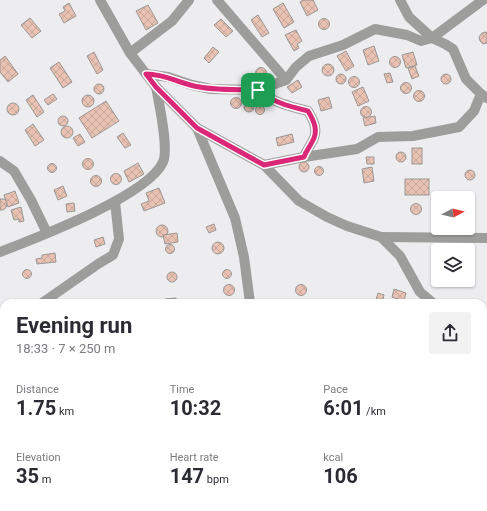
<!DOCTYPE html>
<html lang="en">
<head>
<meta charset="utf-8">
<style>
	:root { --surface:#fff; --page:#f2f2f3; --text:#2b2b33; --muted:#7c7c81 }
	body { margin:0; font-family:Roboto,sans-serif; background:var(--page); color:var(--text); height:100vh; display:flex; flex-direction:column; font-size:15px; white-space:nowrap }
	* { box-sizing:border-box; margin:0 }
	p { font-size:13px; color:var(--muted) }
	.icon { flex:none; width:22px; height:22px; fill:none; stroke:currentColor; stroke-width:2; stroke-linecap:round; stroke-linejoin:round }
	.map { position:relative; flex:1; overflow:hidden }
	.sheet { position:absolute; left:0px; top:299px; width:487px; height:212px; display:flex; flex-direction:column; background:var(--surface); border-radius:12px 12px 0 0; box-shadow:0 1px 3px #0004 }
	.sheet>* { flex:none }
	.needle { width:26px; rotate:83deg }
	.fabs { position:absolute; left:431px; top:191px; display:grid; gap:8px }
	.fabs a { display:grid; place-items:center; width:44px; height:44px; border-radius:4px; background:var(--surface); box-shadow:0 1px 3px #0004; font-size:20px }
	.pin { position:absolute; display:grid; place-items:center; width:34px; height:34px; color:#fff; margin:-17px; border-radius:8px; box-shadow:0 2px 6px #0006 }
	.round { display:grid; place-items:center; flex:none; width:42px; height:42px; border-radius:4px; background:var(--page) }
	.headline { display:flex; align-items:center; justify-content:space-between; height:68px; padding:0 16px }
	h1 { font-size:22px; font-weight:700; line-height:30px }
	.stats { display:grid; grid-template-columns:repeat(3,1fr); gap:6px; height:68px; padding:4px 16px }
	.stats div { display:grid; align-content:center }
	.stats b { font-size:20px; font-weight:700 }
	.stats small { font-size:11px; font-weight:400 }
	.stats p { font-size:11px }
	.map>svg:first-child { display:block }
</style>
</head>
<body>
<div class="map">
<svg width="487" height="511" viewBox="0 0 487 511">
	<defs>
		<pattern id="building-cross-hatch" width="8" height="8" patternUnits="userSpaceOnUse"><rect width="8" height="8" fill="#e9c2b4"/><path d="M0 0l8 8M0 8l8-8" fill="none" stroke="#c8a79b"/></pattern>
	</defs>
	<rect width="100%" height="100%" fill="#ededf0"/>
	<g fill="url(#building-cross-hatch)" stroke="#9a9795">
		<path d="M303 0H313L318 10 307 16 300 2Z"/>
		<path d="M69 3 76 16 64 23 59 14 65 11 63 7Z"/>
		<path d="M283 3 294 22 284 28 273 9Z"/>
		<path d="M148 5 158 23 146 30 136 11Z"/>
		<path d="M258 15 269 33 262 37 251 20Z"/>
		<path d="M30 18 41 31 32 38 21 25Z"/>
		<circle cx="324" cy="24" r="5.5"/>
		<path d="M221 19 233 31 226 37 214 25Z"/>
		<path d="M296 30 302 41 297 44 299 48 294 51 285 35Z"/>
		<path d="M486 32 487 33V43L483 44 480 41 479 37 482 33Z"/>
		<path d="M374 46 379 61 368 65 363 50Z"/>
		<path d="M213 47 219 52 209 63 204 58Z"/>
		<path d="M346 51 354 66 346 71 337 56Z"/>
		<path d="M94 52 103 70 97 74 87 56Z"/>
		<path d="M413 52 417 65 406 68 402 55Z"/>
		<path d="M5 56 18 74 8 82 0 72V60Z"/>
		<circle cx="395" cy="62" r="5.5"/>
		<path d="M59 62 72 82 63 88 50 68Z"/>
		<circle cx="328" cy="70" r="6"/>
		<path d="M415 66 419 76 412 79 408 68Z"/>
		<circle cx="261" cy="73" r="5.5"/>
		<path d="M390 73 393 82 387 83 384 74Z"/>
		<circle cx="341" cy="79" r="5"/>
		<circle cx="446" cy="79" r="5"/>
		<circle cx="354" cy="82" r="5.5"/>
		<path d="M298 80 302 87 292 93 287 87Z"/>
		<circle cx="406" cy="88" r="5.5"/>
		<circle cx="99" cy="89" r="5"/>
		<path d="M363 87 369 101 358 106 352 92Z"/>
		<circle cx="419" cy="96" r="5.5"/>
		<path d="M53 94 57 99 48 105 44 100Z"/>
		<circle cx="88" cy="101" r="6"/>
		<path d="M33 95 44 112 37 117 26 100Z"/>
		<path d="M329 97 332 108 321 111 318 100Z"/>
		<circle cx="236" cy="103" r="5.5"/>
		<path d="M106 101 119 121 92 138 79 118Z"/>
		<circle cx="249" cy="107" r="5"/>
		<circle cx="13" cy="109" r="6"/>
		<circle cx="260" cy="110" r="4.5"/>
		<circle cx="366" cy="112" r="5.5"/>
		<path d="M375 116 376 123 365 126 363 118Z"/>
		<circle cx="63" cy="121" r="5"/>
		<path d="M33 124 44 140 35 146 25 130Z"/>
		<circle cx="67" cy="132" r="6"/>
		<path d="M123 133 131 145 125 148 117 137Z"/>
		<path d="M80 134 85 142 78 146 73 138Z"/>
		<path d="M292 134 294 142 278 146 276 138Z"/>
		<rect x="412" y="148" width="10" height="16"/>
		<circle cx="401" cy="157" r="5"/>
		<path d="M366 157H374V164H367Z"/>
		<circle cx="88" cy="164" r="5.5"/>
		<circle cx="304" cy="167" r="5"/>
		<path d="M138 163 144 174 129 182 124 171Z"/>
		<circle cx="52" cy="168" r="4.5"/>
		<circle cx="319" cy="171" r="4.5"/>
		<path d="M372 167 374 181 364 183 362 169Z"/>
		<circle cx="470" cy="175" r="5"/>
		<circle cx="116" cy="179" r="5.5"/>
		<circle cx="96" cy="181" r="5.5"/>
		<rect x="405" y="179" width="24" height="16"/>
		<path d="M63 186 67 196 58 200 54 190Z"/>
		<path d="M159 188 165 203 144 211 141 204 149 201 146 193Z"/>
		<path d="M15 191 19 203 8 207 4 195Z"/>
		<path d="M0 199H4L7 202 6 208 3 210H0Z"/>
		<path d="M74 203 75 211 67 212 66 204Z"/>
		<circle cx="416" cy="209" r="5.5"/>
		<path d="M21 207 24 221 19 222V219L14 220 11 210Z"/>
		<path d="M214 224 216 230 209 233 206 227Z"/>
		<circle cx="162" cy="231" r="6"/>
		<path d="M177 233 178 242 165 244 163 235Z"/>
		<path d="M103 237 105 244 96 247 94 240Z"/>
		<circle cx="218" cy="248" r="6"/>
		<circle cx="170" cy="249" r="4.5"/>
		<path d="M55 253 56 262 37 264 36 259 42 258V255Z"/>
		<circle cx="227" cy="274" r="4.5"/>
		<circle cx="27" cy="274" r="4.5"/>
		<circle cx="172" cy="277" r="5"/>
		<circle cx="301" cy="290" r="5.5"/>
		<circle cx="229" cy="290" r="5.5"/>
		<path d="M394 289 406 293 404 301 392 297Z"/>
		<path d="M378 293 384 295 382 303H375Z"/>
		<path d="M176 298V303H166L165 299Z"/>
	</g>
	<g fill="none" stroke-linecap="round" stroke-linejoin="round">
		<g stroke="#9d9e9c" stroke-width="10">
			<path d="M100 0 130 53 156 87 197 128 264 165 299 201 327 217 347 226 381 237 400 256 420 292 433 303"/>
			<path d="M217 0 286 80"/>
			<path d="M400 0 409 17 432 38 445 44 453 49 466 79 481 94 487 98"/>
			<path d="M130 53 172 21 189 0"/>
			<path d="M146 74 168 77 192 85 211 89 258 90 286 80 296 67 309 56 343 45 375 29 407 35 421 41 432 38 483 0"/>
			<path d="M258 90C271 102 292 107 308 111 314 121 319 131 312 142 309 148 306 151 304 157"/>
			<path d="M197 128 235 218 244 257 250 303"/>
			<path d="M0 161 14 171 31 200 47 233"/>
			<path d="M264 165 304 157 357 149 378 137 413 136 459 127 474 111 481 94"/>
			<path d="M381 237 487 238"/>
			<path d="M0 252C36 238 148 196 163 162 169 149 159 103 156 87"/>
			<path d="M42 303 98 264 113 255 119 239 115 202"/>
			<path d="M483 327 487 329"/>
			<path d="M0 332 4 329"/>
			<path d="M0 503 2 511"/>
			<path d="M60 511 65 507"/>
		</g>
	</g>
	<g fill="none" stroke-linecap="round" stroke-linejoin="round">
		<g stroke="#fff" stroke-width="8">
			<path id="route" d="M146 74C165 74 176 82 194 86 215 91 237 89 258 90 271 102 292 107 308 111 314 121 319 131 312 142 309 148 306 151 304 157L264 165 197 128 156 87Z"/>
		</g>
		<use href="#route" stroke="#db2777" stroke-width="5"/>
	</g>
</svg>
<div class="fabs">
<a><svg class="needle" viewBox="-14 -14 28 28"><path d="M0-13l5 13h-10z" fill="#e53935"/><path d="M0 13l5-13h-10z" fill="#7c7c81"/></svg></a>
<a><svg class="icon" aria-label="layers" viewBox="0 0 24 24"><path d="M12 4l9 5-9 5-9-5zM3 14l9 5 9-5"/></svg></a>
</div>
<div class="pin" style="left:258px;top:90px;background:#1e9e55"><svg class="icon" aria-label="arrive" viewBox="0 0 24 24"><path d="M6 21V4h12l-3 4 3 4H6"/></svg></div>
<section class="sheet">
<div class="headline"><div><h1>Evening run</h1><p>18:33 · 7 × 250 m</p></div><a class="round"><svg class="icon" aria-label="share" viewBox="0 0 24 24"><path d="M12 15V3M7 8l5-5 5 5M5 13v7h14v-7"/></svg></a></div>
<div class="stats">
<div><p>Distance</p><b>1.75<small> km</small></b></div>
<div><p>Time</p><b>10:32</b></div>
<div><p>Pace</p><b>6:01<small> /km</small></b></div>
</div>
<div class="stats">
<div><p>Elevation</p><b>35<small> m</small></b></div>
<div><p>Heart rate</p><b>147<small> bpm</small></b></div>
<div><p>kcal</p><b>106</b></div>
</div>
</section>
</div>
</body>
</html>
